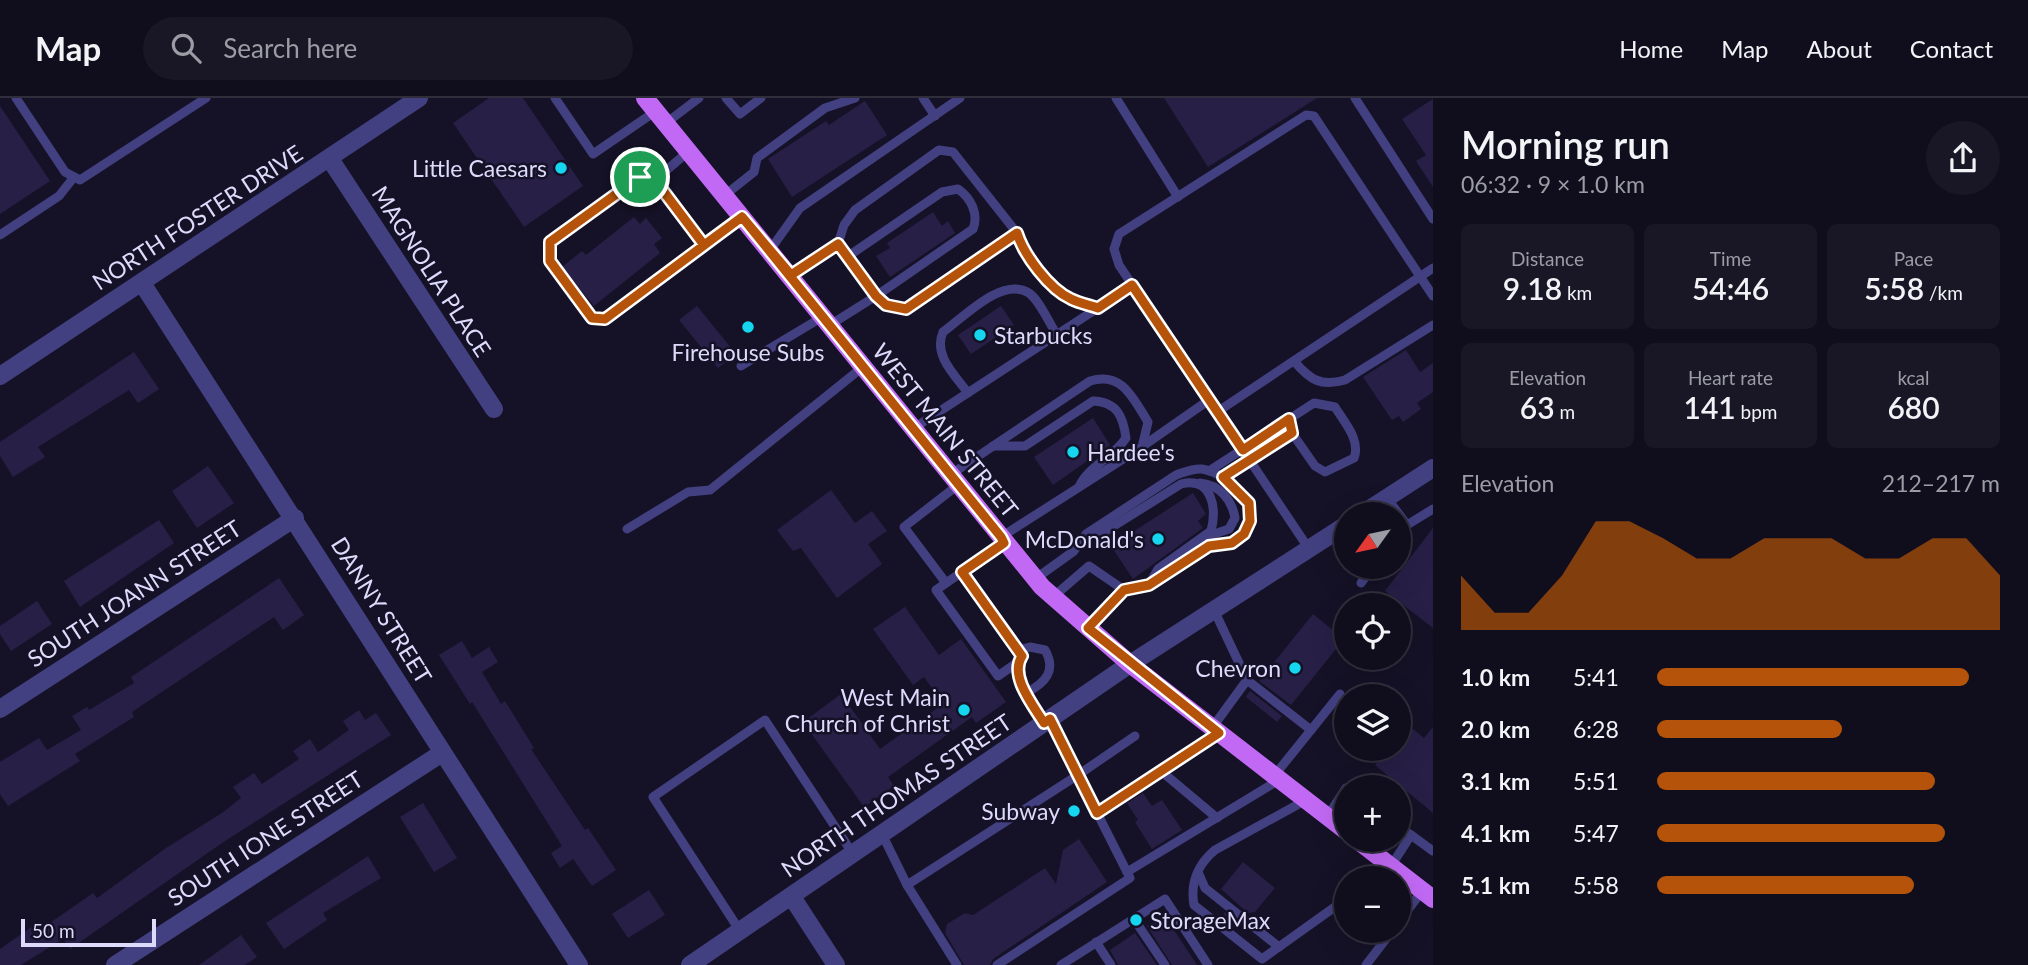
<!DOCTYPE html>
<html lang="en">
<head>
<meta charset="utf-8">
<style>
	:root { --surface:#100e1d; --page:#191726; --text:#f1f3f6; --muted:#9c9ca4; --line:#302e3b; --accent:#b45309 }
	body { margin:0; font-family:Lato,sans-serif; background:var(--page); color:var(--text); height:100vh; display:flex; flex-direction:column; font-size:26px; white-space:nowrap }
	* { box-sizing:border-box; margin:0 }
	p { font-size:23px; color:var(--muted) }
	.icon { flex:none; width:38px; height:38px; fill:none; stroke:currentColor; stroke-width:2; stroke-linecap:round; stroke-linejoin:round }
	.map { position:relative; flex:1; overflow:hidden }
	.sheet { display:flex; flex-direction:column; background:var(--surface); width:595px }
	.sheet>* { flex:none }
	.needle { width:46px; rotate:237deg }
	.controls { position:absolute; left:1334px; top:404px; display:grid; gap:14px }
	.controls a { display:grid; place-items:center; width:77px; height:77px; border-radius:50%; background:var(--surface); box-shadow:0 7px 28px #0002,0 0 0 2px var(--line); font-size:35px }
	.scale { position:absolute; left:21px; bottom:18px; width:135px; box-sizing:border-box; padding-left:7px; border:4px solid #dedafc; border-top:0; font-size:19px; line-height:24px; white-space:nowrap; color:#dedafc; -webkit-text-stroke:5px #151227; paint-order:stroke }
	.pin { position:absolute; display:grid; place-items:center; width:60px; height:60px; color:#fff; margin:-30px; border:4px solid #fff; border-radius:50%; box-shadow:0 2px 7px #0007 }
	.round { display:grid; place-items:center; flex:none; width:74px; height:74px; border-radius:37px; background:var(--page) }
	.head { display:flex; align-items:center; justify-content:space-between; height:119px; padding:0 28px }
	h1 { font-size:38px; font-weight:600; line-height:52px }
	.stats { display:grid; grid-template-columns:repeat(3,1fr); gap:10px; height:119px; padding:7px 28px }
	.stats div { display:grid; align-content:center; border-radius:10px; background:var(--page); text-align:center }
	.stats b { font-size:30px; font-weight:600 }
	.stats small { font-size:19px; font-weight:400 }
	.stats p { font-size:19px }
	.chart { height:196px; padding:14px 28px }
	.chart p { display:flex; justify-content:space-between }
	.chart svg { width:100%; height:126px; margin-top:7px; fill:var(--accent); opacity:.7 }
	ul { padding:0 28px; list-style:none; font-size:23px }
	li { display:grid; grid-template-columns:112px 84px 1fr; align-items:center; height:52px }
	li i { height:18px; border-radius:9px; background:var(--accent) }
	header { display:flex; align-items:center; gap:42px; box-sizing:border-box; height:98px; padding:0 35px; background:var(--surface); border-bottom:2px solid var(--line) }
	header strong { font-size:33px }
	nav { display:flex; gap:38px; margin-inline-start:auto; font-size:24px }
	.search { width:490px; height:63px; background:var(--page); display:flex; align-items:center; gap:18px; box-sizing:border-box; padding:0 24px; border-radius:38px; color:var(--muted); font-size:26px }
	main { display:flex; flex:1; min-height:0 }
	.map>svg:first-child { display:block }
</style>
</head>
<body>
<header>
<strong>Map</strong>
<div class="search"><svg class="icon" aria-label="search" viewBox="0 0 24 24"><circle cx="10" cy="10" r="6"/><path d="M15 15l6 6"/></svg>Search here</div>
<nav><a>Home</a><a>Map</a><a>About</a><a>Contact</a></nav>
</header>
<main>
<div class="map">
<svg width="1433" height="867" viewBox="0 0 1433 867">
	<rect width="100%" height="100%" fill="#151227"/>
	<g fill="#271f46">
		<path d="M489 0H523L583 88 524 129 453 25Z"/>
		<path d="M1164 0H1317L1208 69Z"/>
		<path d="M1433 1V89L1416 63 1426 57 1402 21Z"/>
		<path d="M865 3 887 37 792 99 768 61 826 23 829 27Z"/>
		<path d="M0 8 50 83 0 116Z"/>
		<path d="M933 114 942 128 948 123 955 135 890 179 876 158 890 150 887 145Z"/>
		<path d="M634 119 640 126 646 120 662 140 654 146 660 155 594 208 562 169 582 153 586 157Z"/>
		<path d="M697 208 736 256 718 270 679 222Z"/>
		<path d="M1001 208 1014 227 971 256 958 237Z"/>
		<path d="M1406 252 1420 274 1433 265V294L1417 305 1421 311 1403 324 1399 318 1392 322 1363 279Z"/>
		<path d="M134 254 159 291 138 305 129 292 38 349 45 359 13 379 0 358V344Z"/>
		<path d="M1093 320 1110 347 1053 387 1034 359Z"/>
		<path d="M208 368 234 405 197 430 172 393Z"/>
		<path d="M831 392 855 425 872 413 887 433 868 446 882 466 837 500 801 450 793 453 777 432Z"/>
		<path d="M1193 395 1206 416 1198 423 1203 430 1133 481 1111 448Z"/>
		<path d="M159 422 174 445 80 509 64 483Z"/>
		<path d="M1433 430V530L1385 493Z"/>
		<path d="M279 480 304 517 283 532 274 519 132 614 134 619 75 656 80 663 8 708 0 696V664L39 640 47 652 81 632 72 618 87 609 89 612 134 585 131 579Z"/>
		<path d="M37 503 52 526 11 553 0 536V528Z"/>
		<path d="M905 509 939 557 961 541 1006 604 976 625 972 619 888 679 894 688 864 709 803 624 841 596 880 651 943 606 924 579 913 587 873 531Z"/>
		<path d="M1313 516 1344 541 1291 607 1259 583Z"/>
		<path d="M462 543 472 560 489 549 498 564 482 574 501 606 505 603 534 650 531 651 585 732 588 730 616 772 592 788 573 761 560 770 551 755 562 748 472 604 470 606 439 557Z"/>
		<path d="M1250 593 1282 618 1277 624 1246 599Z"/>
		<path d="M359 612 365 622 376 615 391 637 222 745 70 851 63 841 21 867H0V851L33 828 37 834 93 795 97 800 166 750 222 715 241 700 233 689 254 675 262 686 299 661 293 653 310 641 318 654 349 632 343 623Z"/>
		<path d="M1408 627 1424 640 1433 629V715L1375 667 1388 651H1398V639Z"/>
		<path d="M1143 695 1152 708 1162 702 1182 732 1152 751 1135 724 1138 722 1127 705Z"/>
		<path d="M423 705 457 760 434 774 400 719Z"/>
		<path d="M1079 741 1107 784 993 861 990 867H964L945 835 947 826 965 815 973 817 1045 770 1056 786 1063 752Z"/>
		<path d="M368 758 381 780 323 815 327 822 284 851 266 825Z"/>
		<path d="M1243 764 1275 790 1255 814 1248 815 1221 791Z"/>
		<path d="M649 792 665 817 628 840 612 816Z"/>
		<path d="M1222 812 1239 826 1236 831 1221 820 1225 815Z"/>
		<path d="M1164 817 1197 867H1172L1147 828Z"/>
		<path d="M1135 835 1157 867H1118L1110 852Z"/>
		<path d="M241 837 257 859 245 867H199Z"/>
	</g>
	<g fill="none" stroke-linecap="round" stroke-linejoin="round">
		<g stroke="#434082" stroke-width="9">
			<path d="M16 0 65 74 80 82 206 0"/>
			<path d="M555 0 593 56 656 13"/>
			<path d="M726 0 740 16 761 0"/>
			<path d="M923 0 935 18"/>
			<path d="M1116 0 1178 99"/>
			<path d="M1355 0 1433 121"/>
			<path d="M666 25 699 0"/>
			<path d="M689 53 655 82 640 79 550 144 549 163 592 220 605 221 742 119"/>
			<path d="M655 82 704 147"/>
			<path d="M725 97 754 74 757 60 825 10 855 0"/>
			<path d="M1017 135C1024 158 1049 191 1071 201 1079 205 1089 207 1098 210"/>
			<path d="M0 137 59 98 74 79"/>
			<path d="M838 146 876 198 973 131C979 116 971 100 958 91L942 94 847 159"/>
			<path d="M770 152 800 110 960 0"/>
			<path d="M791 177 838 146 844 127 855 112 939 52 953 54 1017 135 906 211 885 207 876 198 830 227"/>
			<path d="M1294 263C1310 282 1321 289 1345 282L1433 227"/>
			<path d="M741 268 824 218"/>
			<path d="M968 295C954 276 933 257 943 234 964 219 1002 178 1029 195 1040 203 1049 225 1057 237"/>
			<path d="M1217 314 1433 170"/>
			<path d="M914 330 1133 187"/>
			<path d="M993 348H1025L1093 303C1117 304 1123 318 1126 340 1113 360 1089 367 1079 389"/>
			<path d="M1143 348 1209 302"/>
			<path d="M1209 373 1314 305 1335 309C1344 324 1361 342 1354 360L1325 374 1315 368 1292 335 1223 379"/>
			<path d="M950 377 1090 283C1122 273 1133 300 1148 324L1142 349 1001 439"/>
			<path d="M1200 385C1220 387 1232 402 1235 420L1229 431 1205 439"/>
			<path d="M1387 400 1407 427 1398 438"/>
			<path d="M1407 427 1433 411"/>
			<path d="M627 431 688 394 710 392 864 268"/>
			<path d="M1087 436H1101L1181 386C1212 378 1217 410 1211 433L1158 471 1149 487"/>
			<path d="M1309 451 1119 167 1114 151 1119 136 1306 17 1314 18 1433 198"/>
			<path d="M962 474 1022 557 1018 564 998 578 936 492 1004 445"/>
			<path d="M1035 481 1074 453 1086 436 1176 377C1185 374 1193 370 1202 371 1228 375 1267 410 1244 436 1233 448 1221 443 1209 448 1177 460 1160 489 1124 492L1089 468 1053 499"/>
			<path d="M946 485 904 429 958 387"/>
			<path d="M1361 485 1373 469"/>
			<path d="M1214 512 1247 582"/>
			<path d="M1088 530 1124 492"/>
			<path d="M1018 552 1030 549 1045 552C1057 573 1045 585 1026 595"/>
			<path d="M1018 564C1020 587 1032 606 1044 625"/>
			<path d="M1212 630 1247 582 1311 632"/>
			<path d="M1161 673 1217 720"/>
			<path d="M1274 678 1340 596"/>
			<path d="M1306 702 1215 752C1198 766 1190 785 1194 807L1262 861 1346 801"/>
			<path d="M1097 715 1219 635"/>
			<path d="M1327 719 1346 690"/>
			<path d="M1398 728 1411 737"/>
			<path d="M882 736 907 787 1078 677 1050 621"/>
			<path d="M1127 774 1279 682"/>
			<path d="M1198 774 1205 790 1279 849"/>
			<path d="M1374 780 1391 768 1411 737 1433 753"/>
			<path d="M907 787 957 867"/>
			<path d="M1134 821 1165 867"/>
			<path d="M1398 825 1422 793"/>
			<path d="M740 833 653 699 765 622 853 756"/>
			<path d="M1096 844 1111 867"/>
			<path d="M997 867 1130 780 1078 677 1135 638"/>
			<path d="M1061 867 1165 801 1208 867"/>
			<path d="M1366 867 1392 833"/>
		</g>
		<g stroke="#434082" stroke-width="18">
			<path d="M330 61 494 311"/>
			<path d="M142 185 579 867"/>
			<path d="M0 278 419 0"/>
			<path d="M0 611 295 420"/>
			<path d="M792 799 836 867"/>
			<path d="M115 867 442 655"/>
		</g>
		<g stroke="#434082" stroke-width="18">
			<path d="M1362 416 1433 370"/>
			<path d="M690 867 1130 566 1346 427"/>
		</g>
		<g stroke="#c169f4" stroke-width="18">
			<path d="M645 0 1042 489 1130 566 1346 733"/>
			<path d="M1357 742 1433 801"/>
		</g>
	</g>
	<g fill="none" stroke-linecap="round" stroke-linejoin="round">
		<g stroke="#fff" stroke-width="14">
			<path id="route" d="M640 79 655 82 704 147 742 119 1001 439 1004 445 962 474 1022 558C1009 578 1033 607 1044 625L1050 621 1097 715 1219 635 1088 530 1124 492 1149 487 1209 448 1232 445 1244 436 1250 423 1249 405 1223 379 1292 335 1289 321 1243 352 1132 187 1098 210C1089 207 1079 205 1071 201 1049 191 1024 157 1017 135L906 211 886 207 876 198 838 146 791 177 742 119 605 221 592 220 550 163V144L640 79"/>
		</g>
		<use href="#route" stroke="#b45309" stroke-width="9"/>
	</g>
	<g fill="#15d6ee" stroke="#151227" stroke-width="2.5">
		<circle cx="561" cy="70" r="7"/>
		<circle cx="748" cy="229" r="7"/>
		<circle cx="980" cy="237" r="7"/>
		<circle cx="1073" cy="354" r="7"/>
		<circle cx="1158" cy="441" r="7"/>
		<circle cx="1295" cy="570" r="7"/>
		<circle cx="964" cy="612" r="7"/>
		<circle cx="1074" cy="713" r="7"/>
		<circle cx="1136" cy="822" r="7"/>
	</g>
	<g text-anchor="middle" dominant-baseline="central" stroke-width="5" stroke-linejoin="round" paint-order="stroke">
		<g font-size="23" fill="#dedafc" stroke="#151227" text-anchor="end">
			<text x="547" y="70">Little Caesars</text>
			<text x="994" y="237" text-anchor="start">Starbucks</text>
			<text x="748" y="254" text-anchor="middle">Firehouse Subs</text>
			<text x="1087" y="354" text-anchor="start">Hardee's</text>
			<text x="1144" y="441">McDonald's</text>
			<text x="1281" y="570">Chevron</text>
			<text x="950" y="599">West Main<tspan x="950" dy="26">Church of Christ</tspan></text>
			<text x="1060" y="713">Subway</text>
			<text x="1150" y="822" text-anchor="start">StorageMax</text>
		</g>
		<g font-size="23" fill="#dedafc" stroke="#151227">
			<text transform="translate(197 119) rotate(-33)">NORTH FOSTER DRIVE</text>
			<text transform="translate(432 173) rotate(57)">MAGNOLIA PLACE</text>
			<text transform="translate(946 332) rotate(51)">WEST MAIN STREET</text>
			<text transform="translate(134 495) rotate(-33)">SOUTH JOANN STREET</text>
			<text transform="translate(382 512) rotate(58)">DANNY STREET</text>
			<text transform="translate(896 697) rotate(-34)">NORTH THOMAS STREET</text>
			<text transform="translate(265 740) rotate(-33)">SOUTH IONE STREET</text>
		</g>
	</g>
</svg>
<div class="controls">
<a><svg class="needle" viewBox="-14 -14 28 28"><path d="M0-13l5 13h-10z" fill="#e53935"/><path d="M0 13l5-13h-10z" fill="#9c9ca4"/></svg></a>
<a><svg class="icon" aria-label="locate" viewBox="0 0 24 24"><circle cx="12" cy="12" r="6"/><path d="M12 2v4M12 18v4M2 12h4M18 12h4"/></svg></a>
<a><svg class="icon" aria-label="layers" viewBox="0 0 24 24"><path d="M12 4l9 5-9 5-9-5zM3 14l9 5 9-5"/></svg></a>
<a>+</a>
<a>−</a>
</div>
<div class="scale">50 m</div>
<div class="pin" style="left:640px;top:79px;background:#1e9e55"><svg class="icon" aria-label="arrive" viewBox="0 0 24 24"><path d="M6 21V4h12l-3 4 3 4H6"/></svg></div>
</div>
<section class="sheet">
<div class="head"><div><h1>Morning run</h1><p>06:32 · 9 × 1.0 km</p></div><a class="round"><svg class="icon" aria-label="share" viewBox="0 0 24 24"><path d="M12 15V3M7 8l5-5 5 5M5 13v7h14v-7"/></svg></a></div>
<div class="stats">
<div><p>Distance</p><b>9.18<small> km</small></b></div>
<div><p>Time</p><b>54:46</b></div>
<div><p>Pace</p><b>5:58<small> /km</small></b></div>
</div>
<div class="stats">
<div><p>Elevation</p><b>63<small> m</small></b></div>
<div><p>Heart rate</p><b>141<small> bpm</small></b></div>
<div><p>kcal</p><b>680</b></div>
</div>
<div class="chart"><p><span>Elevation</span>212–217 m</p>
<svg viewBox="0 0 160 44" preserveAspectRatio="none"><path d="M0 44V25L10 38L20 38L30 25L40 6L50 6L60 12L70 19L80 19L90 12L100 12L110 12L120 19L130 19L140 12L150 12L160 25V44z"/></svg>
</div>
<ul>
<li><b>1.0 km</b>5:41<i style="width:91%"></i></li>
<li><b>2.0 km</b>6:28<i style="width:54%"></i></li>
<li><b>3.1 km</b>5:51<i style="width:81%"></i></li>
<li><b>4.1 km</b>5:47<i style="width:84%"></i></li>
<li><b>5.1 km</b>5:58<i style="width:75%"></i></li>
</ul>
</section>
</main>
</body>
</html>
